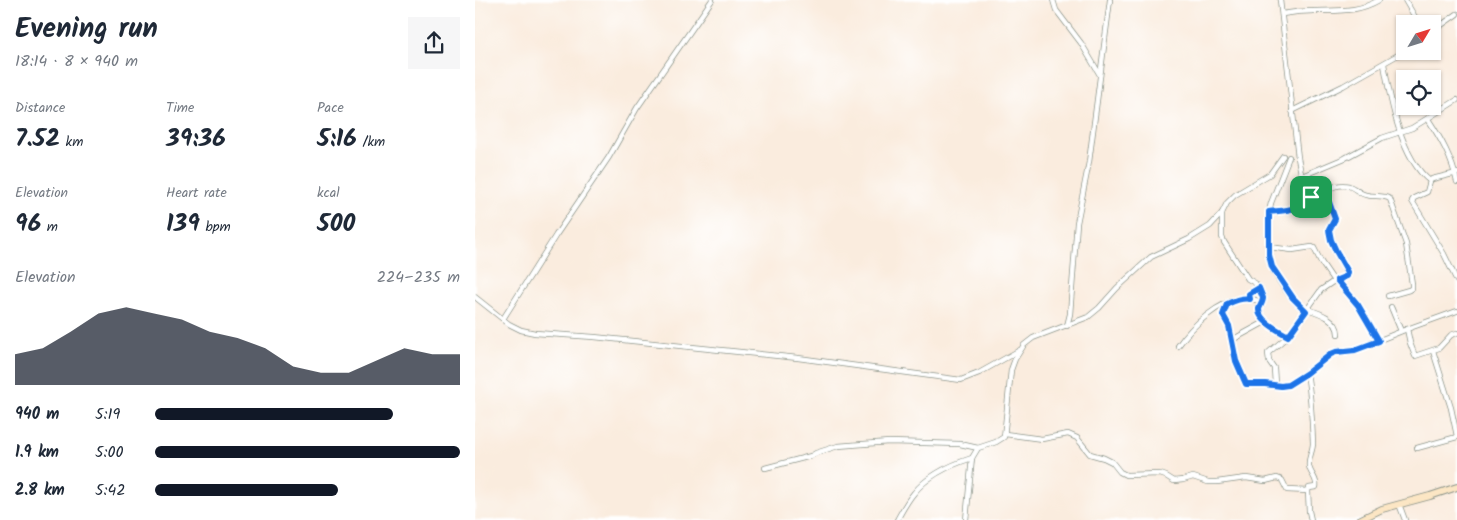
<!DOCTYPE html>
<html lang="en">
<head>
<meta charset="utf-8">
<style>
	:root { --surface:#fff; --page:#f6f6f7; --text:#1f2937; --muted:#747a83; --accent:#111827 }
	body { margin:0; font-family:Kalam,sans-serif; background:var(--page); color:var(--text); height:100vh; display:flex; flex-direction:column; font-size:19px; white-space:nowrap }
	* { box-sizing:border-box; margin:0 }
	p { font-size:16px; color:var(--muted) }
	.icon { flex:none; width:28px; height:28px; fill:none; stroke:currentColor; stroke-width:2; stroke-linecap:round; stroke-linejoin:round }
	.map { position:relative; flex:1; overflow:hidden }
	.drawer { display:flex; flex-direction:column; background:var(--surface); width:475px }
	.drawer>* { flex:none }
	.needle { width:32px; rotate:52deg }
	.fabs { position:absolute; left:921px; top:15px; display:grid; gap:10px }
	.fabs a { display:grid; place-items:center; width:45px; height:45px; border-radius:0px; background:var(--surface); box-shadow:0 1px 4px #0004; font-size:25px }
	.pin { position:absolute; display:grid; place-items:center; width:42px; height:42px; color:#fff; margin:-21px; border-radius:10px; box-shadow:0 2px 8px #0006 }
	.round { display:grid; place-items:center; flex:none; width:52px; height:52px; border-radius:0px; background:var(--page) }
	.head { display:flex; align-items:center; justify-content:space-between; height:85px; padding:0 15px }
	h1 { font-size:28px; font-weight:700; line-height:38px }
	.metrics { display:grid; grid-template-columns:repeat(3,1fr); gap:8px; height:85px; padding:5px 15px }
	.metrics div { display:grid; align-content:center }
	.metrics b { font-size:25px; font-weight:700 }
	.metrics small { font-size:14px; font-weight:400 }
	.metrics p { font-size:14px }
	.chart { height:140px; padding:10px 15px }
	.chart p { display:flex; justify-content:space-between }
	.chart svg { width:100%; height:90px; margin-top:5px; fill:var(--accent); opacity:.7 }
	ul { padding:0 15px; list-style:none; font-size:16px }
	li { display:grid; grid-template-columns:80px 60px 1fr; align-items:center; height:38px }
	li i { height:12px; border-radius:6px; background:var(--accent) }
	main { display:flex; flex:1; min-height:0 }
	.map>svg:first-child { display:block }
</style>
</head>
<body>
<main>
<section class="drawer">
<div class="head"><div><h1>Evening run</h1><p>18:14 · 8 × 940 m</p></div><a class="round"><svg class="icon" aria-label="share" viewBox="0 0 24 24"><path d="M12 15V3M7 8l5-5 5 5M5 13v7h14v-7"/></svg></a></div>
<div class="metrics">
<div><p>Distance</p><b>7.52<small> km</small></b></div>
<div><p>Time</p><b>39:36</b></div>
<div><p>Pace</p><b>5:16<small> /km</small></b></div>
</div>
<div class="metrics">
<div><p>Elevation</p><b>96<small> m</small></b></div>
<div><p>Heart rate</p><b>139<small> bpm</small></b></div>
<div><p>kcal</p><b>500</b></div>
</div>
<div class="chart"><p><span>Elevation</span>224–235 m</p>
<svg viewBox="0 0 160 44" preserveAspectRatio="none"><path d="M0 44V29L10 26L20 18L30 9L40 6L50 9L60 12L70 18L80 21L90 26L100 35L110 38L120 38L130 32L140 26L150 29L160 29V44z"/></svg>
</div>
<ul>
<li><b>940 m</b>5:19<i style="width:78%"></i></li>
<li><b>1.9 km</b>5:00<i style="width:100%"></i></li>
<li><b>2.8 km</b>5:42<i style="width:60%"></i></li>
</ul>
</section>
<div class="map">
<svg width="982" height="520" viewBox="0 0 982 520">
	<rect width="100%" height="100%" fill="#fff"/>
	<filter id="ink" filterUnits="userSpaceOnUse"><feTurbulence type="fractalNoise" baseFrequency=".02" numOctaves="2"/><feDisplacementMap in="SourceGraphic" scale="10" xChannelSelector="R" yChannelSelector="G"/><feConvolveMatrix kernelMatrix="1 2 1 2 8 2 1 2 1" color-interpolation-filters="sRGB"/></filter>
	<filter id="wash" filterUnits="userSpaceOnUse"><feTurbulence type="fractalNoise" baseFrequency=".0096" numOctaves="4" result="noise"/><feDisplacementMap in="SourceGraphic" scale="20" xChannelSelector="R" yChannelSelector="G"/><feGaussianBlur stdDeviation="1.12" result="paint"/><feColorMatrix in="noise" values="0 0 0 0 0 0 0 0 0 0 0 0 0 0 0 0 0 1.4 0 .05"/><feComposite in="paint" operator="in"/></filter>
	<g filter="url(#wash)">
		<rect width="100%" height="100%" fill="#faecde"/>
	</g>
	<g filter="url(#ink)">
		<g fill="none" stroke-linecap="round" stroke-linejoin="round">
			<g stroke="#8c9489" stroke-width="6">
				<g id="street">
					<path d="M578 0 581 10 606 43 625 75"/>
					<path d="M805 0 823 158 829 189 830 193 836 197C849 193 860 182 874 186 880 188 885 194 891 195 900 197 908 195 915 199L931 244 937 284V288L934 290 913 296"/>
					<path d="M930 0 944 24"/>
					<path d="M807 14C818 12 828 11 839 11 862 10 882 13 904 0"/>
					<path d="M958 31 982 14"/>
					<path d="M909 64C915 98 926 159 955 181"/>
					<path d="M817 111 868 86 930 51"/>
					<path d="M953 119C966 139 977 158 982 182"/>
					<path d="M814 157 796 203 794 212V260C800 277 816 301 831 311"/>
					<path d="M982 173 957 179 955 181 952 192 939 198 937 201 969 254 982 281"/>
					<path d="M827 176 870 158 907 138 937 128 982 100"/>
					<path d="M794 212C812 210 824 212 830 193"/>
					<path d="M747 213V237L749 242 771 276 773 279 780 283 787 293 789 298 784 309C787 324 801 329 813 336"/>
					<path d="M794 247 817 250 837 247 839 248 846 262 859 281"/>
					<path d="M861 280 883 305 904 341"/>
					<path d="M0 297 34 324 46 330 60 333 119 337 323 358 486 380 504 373 545 350"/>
					<path d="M775 299 774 294 785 288"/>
					<path d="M752 304 748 315 754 326 761 361 771 383 773 384H791L806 386 813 385 821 380 856 354 861 351 880 350 932 329 982 311"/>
					<path d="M916 307 926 331"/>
					<path d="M832 309C845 313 863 319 863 334"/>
					<path d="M28 319 81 235 134 157 162 108 237 0"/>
					<path d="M592 326 595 314 602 223 614 162 635 0"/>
					<path d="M932 329 935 343 940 356 964 348 976 335 982 333"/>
					<path d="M757 340 790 322"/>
					<path d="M703 346C717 326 743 301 769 298 774 297 782 301 788 302"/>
					<path d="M958 351 976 408 982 436"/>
					<path d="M832 373C836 396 837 419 838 443 838 451 833 457 834 466 835 474 843 479 841 487L834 488 833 491 834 511 836 520"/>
					<path d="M800 384 799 368 794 361 793 353 813 336 846 290 859 281 871 277 873 274 861 251 854 232 860 219 850 191"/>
					<path d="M530 434 567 439 593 434 602 438 615 454 629 458 637 462 645 472 651 475 685 474 691 476 699 481 708 480 718 477 733 482H742L771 478 790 481 802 478 807 480 812 490 833 491"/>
					<path d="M942 448 982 437"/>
					<path d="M290 468 336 456 341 453 363 446 414 442 485 444 503 448"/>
					<path d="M924 504 930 520"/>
					<path d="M422 520C427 511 432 501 439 493 453 475 475 465 497 458"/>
					<path d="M491 520 497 458 503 448 521 442 529 437 536 370 540 359 549 345 558 338 613 317 624 308 642 288 676 257 714 239 735 226 747 213 752 203 760 195 795 174 808 156"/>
				</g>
			</g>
			<g stroke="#8c9489" stroke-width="8">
				<path id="secondary" d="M884 520 907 509 955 496 982 487"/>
			</g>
			<use href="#street" stroke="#fff" stroke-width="4.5"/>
			<use href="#secondary" stroke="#fce6c4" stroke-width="6"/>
		</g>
	</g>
	<g fill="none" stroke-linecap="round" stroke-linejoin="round" filter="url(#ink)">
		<g stroke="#fff" stroke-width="10">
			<path id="route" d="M850 191 860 219 854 230 856 240 861 251 873 272 872 276 862 280 883 305 904 341 880 350 861 352 856 354 832 373 813 385 806 386 790 384H771L761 361 754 326 748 315 752 304C759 301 767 297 775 299L774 294 784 288 788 298C788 302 785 306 784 309 783 321 805 331 813 336L831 311 818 298 797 267 794 255V212C812 210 825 212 830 193L836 197Z"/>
		</g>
		<use href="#route" stroke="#1a73e8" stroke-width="6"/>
	</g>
</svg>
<div class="fabs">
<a><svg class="needle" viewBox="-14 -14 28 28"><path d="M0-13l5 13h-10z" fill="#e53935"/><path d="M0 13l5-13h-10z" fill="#747a83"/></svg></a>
<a><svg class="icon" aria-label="locate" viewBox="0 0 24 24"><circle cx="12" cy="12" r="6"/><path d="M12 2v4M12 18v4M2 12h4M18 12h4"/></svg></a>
</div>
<div class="pin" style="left:836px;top:197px;background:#1e9e55"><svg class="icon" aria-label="arrive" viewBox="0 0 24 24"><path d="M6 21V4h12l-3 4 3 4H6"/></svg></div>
</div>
</main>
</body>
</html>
